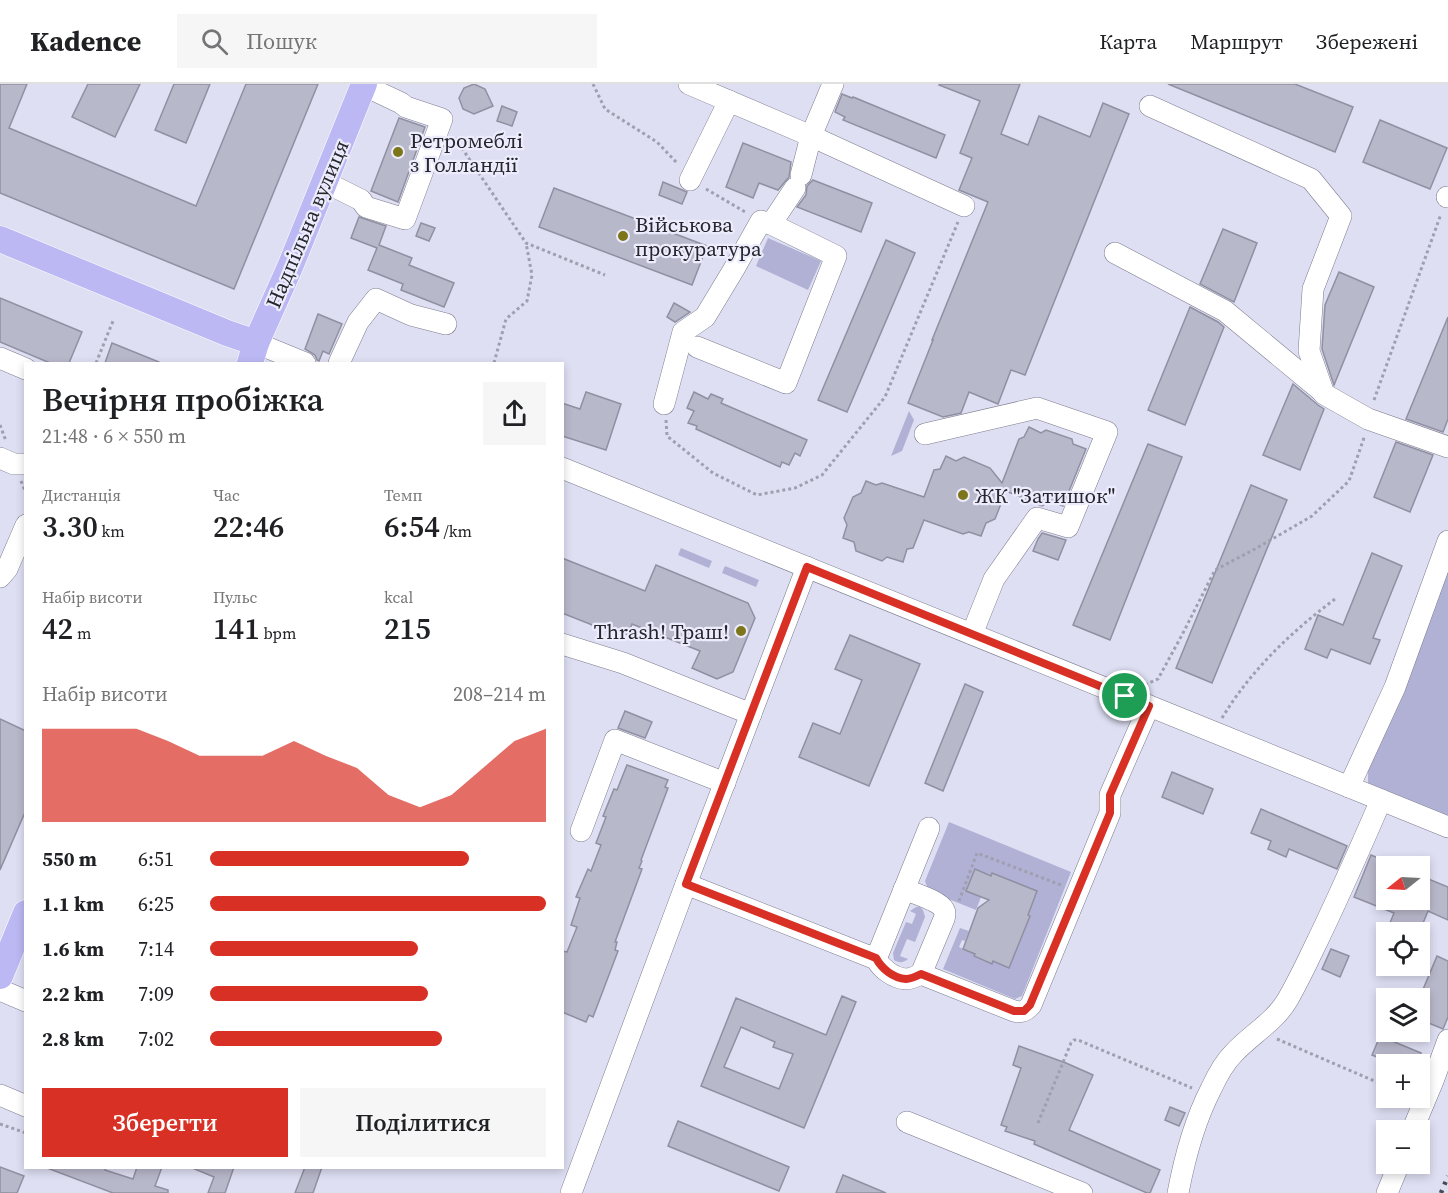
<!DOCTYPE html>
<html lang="uk">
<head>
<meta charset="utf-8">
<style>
	:root { --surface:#fff; --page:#f6f6f6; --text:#202124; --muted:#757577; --line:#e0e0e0; --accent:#d93025 }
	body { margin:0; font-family:"Source Serif 4",serif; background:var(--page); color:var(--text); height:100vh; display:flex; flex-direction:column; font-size:22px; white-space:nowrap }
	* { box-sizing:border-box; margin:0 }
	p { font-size:20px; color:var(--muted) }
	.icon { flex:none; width:33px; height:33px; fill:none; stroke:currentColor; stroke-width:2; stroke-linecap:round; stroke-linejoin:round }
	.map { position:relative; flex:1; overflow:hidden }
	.sheet { position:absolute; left:24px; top:278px; width:540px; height:807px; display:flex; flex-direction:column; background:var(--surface); border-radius:0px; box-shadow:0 3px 9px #0003 }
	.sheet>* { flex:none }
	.needle { width:39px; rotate:252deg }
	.tools { position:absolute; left:1376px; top:772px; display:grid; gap:12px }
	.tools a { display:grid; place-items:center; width:54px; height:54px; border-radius:0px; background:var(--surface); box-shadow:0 3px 9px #0003; font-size:30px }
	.pin { position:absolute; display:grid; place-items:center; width:51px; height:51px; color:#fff; margin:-26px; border:3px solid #fff; border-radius:50%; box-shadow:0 2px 6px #0007 }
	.round { display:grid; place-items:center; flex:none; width:63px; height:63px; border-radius:0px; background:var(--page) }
	.head { display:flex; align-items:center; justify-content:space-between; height:102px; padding:0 18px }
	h1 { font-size:33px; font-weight:600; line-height:45px }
	.stats { display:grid; grid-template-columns:repeat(3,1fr); gap:9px; height:102px; padding:6px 18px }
	.stats div { display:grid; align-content:center }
	.stats b { font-size:30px; font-weight:600 }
	.stats small { font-size:16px; font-weight:400 }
	.stats p { font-size:16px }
	.chart { height:168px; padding:12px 18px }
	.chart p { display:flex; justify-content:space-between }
	.chart svg { width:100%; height:108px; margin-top:6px; fill:var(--accent); opacity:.7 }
	.primary-button { display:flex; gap:12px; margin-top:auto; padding:12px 18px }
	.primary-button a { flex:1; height:69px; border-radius:0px; background:var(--accent); color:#fff; font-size:24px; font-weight:600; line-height:69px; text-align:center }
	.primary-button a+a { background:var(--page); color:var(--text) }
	ul { padding:0 18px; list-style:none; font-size:20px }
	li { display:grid; grid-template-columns:96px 72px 1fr; align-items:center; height:45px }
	li i { height:15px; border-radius:8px; background:var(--accent) }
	header { display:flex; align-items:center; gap:36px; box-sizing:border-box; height:84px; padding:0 30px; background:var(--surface); border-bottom:2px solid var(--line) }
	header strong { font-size:28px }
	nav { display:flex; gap:33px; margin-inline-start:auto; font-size:21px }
	.search { width:420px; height:54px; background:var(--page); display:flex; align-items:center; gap:15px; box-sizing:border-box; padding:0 21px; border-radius:0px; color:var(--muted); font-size:22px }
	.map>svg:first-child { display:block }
</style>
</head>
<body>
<header>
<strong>Kadence</strong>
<div class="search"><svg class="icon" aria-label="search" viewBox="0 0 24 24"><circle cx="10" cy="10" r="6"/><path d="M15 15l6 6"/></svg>Пошук</div>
<nav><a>Карта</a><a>Маршрут</a><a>Збережені</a></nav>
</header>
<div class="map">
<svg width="1448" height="1109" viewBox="0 0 1448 1109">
	<rect width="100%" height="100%" fill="#dedff3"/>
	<g fill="#b0b1d5">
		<path d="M768 154 821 177 808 206 756 182Z"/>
		<path d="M909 327 914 336 902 367 891 372Z"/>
		<path d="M681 464 712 477 709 484 678 471Z"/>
		<path d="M1448 467V732L1368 699V687Z"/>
		<path d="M725 482 759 496 756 503 722 489Z"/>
		<path d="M949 738 1071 788 1022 912 1015 915 943 885 960 844 969 847 965 857 962 856 959 863 975 870V872L991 880 993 877 1009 884 1037 807 992 789 991 792 975 785 966 807 981 813 976 826 931 808 928 805 925 797Z"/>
		<path d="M916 823H920L923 826 925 833 915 858 907 855 900 872 908 875C903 879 899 879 894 876L893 869 906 838 912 840 916 830 910 827Z"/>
	</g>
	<g fill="#b8b8cb" stroke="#9090a2" stroke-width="1.5" fill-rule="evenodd">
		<path d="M0 0H27L9 44 196 122 246 0H318L234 205 0 109Z"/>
		<path d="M88 0H140L115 53 72 33Z"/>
		<path d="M174 0H210L186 59 155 46Z"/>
		<path d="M474 0 485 5 493 22 474 30 463 25 459 14 464 4Z"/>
		<path d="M940 0H1020L1001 50 1028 61 1039 32 1090 53 1103 19 1129 30 1025 291 1011 286 998 320 969 308 961 329 943 333 908 319 933 256H932L988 118 959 106 972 74 960 69 980 17 939 1Z"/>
		<path d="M1168 0H1295L1353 23 1335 68Z"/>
		<path d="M842 10 852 14 853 13 945 51 936 74 843 36 845 33 835 28Z"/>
		<path d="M502 22 517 28 512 42 497 37Z"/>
		<path d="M399 34 425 43 398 118 371 107Z"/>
		<path d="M1380 36 1447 64 1430 105 1363 78Z"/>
		<path d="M743 59 791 78 789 93 778 106 759 99 753 114 726 103Z"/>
		<path d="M813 96 872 119 861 148 797 123 806 111 807 102Z"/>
		<path d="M663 98 687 108 682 120 659 111Z"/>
		<path d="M554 104 707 162 692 201 539 143Z"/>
		<path d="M359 133 386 142 379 161 412 174 409 181 454 199 444 223 401 206 403 200 368 186 377 164 351 154Z"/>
		<path d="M421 139 435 144 429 157 416 152Z"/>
		<path d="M1223 145 1257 159 1234 218 1200 200Z"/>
		<path d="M886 156 915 169 847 328 818 316Z"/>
		<path d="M1339 188 1374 203 1334 301 1322 265 1325 221Z"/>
		<path d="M0 214 82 248 69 279H50L0 258Z"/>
		<path d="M674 219 690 228 675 238 667 233Z"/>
		<path d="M1190 223 1218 238 1224 243 1185 341 1148 326Z"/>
		<path d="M318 230 342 240 329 270 323 267 319 277 317 276 315 271 305 265Z"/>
		<path d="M1448 233V335L1443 348 1406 335Z"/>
		<path d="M112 259 159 278V279H105Z"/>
		<path d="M1293 300 1318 321 1324 325 1300 386 1263 371Z"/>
		<path d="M586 308 621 320 606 366 562 352V319L580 325Z"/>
		<path d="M694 308 708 315 711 310 723 315 721 319 807 356 800 372 795 369 789 381 782 378 780 383 696 345 697 342 688 339 694 327 687 324Z"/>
		<path d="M1029 343 1041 349 1046 346 1072 355 1073 360 1086 365 1063 422 1051 417 1042 422 1006 407 995 435 986 439 981 452 969 448 963 450 924 436 913 464 907 465 903 478 887 473 882 477 856 467 854 458 843 454 847 441 844 434 853 413 861 409 866 397 876 401 882 399 924 413 934 386 940 385 946 372 956 377 964 373 990 384 1002 399 1019 355 1024 353Z"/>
		<path d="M1396 358 1433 371 1410 428 1374 413Z"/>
		<path d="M1148 360 1182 373 1110 556 1073 541Z"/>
		<path d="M1251 401 1287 416 1212 599 1176 584Z"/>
		<path d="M1042 449 1066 456 1058 476 1033 467 1038 455Z"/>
		<path d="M1372 469 1402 482 1373 554 1380 556 1370 580 1331 565 1327 574 1305 565 1318 531 1343 541Z"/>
		<path d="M562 474 645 507 656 481 748 519 755 534 733 588 717 595 692 584 700 567 632 540 628 551 612 544 610 548 562 529Z"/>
		<path d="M850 551 920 580 869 702 799 673 813 639 840 650 862 596 835 585Z"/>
		<path d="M965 600 983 608 943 707 925 699Z"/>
		<path d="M625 627 652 638 645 654 618 644Z"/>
		<path d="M0 635 26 647V726L0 786Z"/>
		<path d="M627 681 668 696 665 703 668 704 641 776 642 777 639 784 642 785 615 858H617L615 866 618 867 593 933 589 931 586 938 562 928V867L567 868 577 843 571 841 580 814 576 813 588 785 591 787 601 761 596 759 606 733 603 732 614 705 617 706Z"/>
		<path d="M1172 688 1213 705 1203 730 1162 713Z"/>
		<path d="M1261 725 1347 762 1337 785 1289 765 1286 773 1268 765 1271 757 1251 749Z"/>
		<path d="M1371 771 1386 777V816H1419V791L1448 803V836L1428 827 1419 849H1386L1394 829 1354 813Z"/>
		<path d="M975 785 991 792 992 789 1037 807 1028 831 1030 832 1009 884 993 877 992 880 974 872 975 870 963 865 978 824 989 816 966 807Z"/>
		<path d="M1331 865 1349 872 1340 893 1322 885Z"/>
		<path d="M1437 872 1448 877V933L1443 945 1419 935V915Z"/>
		<path d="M842 912 856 918 804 1044 701 1002 736 914 826 951ZM741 943 775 958 773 963 793 970 779 1005 724 983Z"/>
		<path d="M1380 952 1421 969 1416 981H1396L1372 971Z"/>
		<path d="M1019 962 1066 979 1093 991 1069 1046 1160 1086 1150 1109H1147L1034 1060 1035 1057 1005 1047 1007 1043 1001 1041 1021 984 1013 981Z"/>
		<path d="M1170 1023 1185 1029 1179 1042 1165 1036Z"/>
		<path d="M678 1037 789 1083 779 1107 668 1062Z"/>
		<path d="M0 1083 24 1092 17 1109H0Z"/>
		<path d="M48 1083H106L105 1086 133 1095 137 1083H162L155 1102 168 1106V1109H113L47 1084Z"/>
		<path d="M190 1083H234L225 1109H208L214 1093Z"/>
		<path d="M305 1083H322L313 1109H295Z"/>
		<path d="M843 1091 886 1109H836Z"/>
	</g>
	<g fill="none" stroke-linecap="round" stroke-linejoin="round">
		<g stroke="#7c7c8e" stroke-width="22">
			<g id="minor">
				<path d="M689 0 811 52 964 122"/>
				<path d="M1150 22 1311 95 1341 132 1313 205 1309 267 1324 310 1368 335 1448 363"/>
				<path d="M801 91 811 52 833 0"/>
				<path d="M690 96 729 17"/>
				<path d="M325 98 361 116 366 123 405 135 442 35 406 23 401 19 361 0"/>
				<path d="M1447 113H1448"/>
				<path d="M1115 169 1225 227 1324 309"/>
				<path d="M256 259 305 279"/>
				<path d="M697 263 786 299 836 172 771 140 795 104"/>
				<path d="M0 274 26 285"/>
				<path d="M339 279 358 238 376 215 411 231 446 240"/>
				<path d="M664 320 683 248 705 233 734 185 761 137 771 140"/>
				<path d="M925 350 1037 324 1107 348 1068 443 1037 434 994 495 972 550"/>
				<path d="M0 374 14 380H26"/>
				<path d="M562 384 1448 743"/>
				<path d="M0 493 7 485 26 441"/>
				<path d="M562 560 623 579 751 630"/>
				<path d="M1349 703 1395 603 1448 457"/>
				<path d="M581 747 615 656 725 699"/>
				<path d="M686 800 876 875C882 885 893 894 906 895 911 895 917 892 921 890L1014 927C1022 929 1026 927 1031 921L1110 729V711L1149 622"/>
				<path d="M904 805C913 809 940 817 944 826 946 830 945 831 944 835L921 890"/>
				<path d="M876 875 929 744"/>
				<path d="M0 906 26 917"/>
				<path d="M0 1011 26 1022"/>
				<path d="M907 1038 1082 1109"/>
				<path d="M1412 1047 1433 997 1448 956"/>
				<path d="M571 1109 686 800 807 483"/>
				<path d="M1178 1109C1185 1072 1194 1038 1211 1005 1217 992 1223 980 1233 970 1250 951 1275 938 1288 915 1297 899 1305 883 1313 866 1337 817 1359 767 1381 716"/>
				<path d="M1387 1109 1399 1080"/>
			</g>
		</g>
		<g stroke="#fff" stroke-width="27">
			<g id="major">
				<path d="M0 155 227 249 256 259"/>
				<path d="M250 279 256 259 290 183 364 0"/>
				<path d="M0 892 26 829"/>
			</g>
		</g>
		<g stroke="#9f9faf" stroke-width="3" stroke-dasharray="3 3" stroke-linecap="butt">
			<path d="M593 0 605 25 657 58 677 79"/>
			<path d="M455 54 526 159 605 191"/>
			<path d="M706 105 747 129"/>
			<path d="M96 279 113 237"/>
			<path d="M494 279 506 235 527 217 532 191 526 159"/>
			<path d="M1374 316 1441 130"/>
			<path d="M666 336 667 352 713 389 757 411 795 404 822 391 885 313 958 138"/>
			<path d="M0 341 6 357"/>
			<path d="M21 397 26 409"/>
			<path d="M1145 601 1158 595 1182 551 1215 486 1255 465 1312 432 1349 397 1365 351"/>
			<path d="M1222 634C1251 586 1291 548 1335 515"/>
			<path d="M959 817 977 769 1061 801"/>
			<path d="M1277 955 1386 1002"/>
			<path d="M1038 1039 1071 959 1074 956H1078L1192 1004"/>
			<path d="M0 1040 26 1049"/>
		</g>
		<use href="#minor" stroke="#fff" stroke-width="21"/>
		<use href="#major" stroke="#bcb8f4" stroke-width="26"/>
		<path stroke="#4a4a55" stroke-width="4.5" stroke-dasharray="3 6" stroke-linecap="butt" d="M1441 1109 1448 1092"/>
	</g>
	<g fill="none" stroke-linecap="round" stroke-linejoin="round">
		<g stroke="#fff" stroke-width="12">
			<path id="route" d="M807 483 1149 622 1110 711V729L1030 921 1024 927H1014L921 890C917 892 911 895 906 895 893 894 882 885 876 874L686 800Z"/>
		</g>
		<use href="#route" stroke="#d93025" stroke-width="8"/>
	</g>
	<g fill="#7c7519" stroke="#ececfd" stroke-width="2">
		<circle cx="398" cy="68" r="6"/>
		<circle cx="623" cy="152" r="6"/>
		<circle cx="963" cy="411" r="6"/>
		<circle cx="741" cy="547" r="6"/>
	</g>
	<g text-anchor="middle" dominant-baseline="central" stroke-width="4.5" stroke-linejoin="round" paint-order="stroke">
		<g font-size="21" fill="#26262e" stroke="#ececfd" text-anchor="start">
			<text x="410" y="56">Ретромеблі<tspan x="410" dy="24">з Голландії</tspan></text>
			<text x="635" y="140">Військова<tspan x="635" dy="24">прокуратура</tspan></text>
			<text x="975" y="411">ЖК "Затишок"</text>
			<text x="729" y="547" text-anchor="end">Thrash! Траш!</text>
		</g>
		<g font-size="21" fill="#26262e" stroke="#ececfd">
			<text transform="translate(307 140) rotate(-67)">Надпільна вулиця</text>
		</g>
	</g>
</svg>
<div class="tools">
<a><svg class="needle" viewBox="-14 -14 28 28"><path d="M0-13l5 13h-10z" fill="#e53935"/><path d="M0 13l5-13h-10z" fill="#757577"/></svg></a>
<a><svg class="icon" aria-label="locate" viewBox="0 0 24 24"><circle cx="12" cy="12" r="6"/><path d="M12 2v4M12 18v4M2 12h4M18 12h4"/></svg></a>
<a><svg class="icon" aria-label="layers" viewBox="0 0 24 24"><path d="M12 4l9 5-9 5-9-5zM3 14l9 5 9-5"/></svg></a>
<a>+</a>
<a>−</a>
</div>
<div class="pin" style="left:1125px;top:612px;background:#1e9e55"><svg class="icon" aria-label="arrive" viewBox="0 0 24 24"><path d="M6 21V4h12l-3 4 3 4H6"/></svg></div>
<section class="sheet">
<div class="head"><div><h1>Вечірня пробіжка</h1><p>21:48 · 6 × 550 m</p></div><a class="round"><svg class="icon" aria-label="share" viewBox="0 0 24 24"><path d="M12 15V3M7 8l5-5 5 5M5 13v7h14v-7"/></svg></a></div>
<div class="stats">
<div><p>Дистанція</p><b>3.30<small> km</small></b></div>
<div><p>Час</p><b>22:46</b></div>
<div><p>Темп</p><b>6:54<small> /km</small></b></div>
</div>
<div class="stats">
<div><p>Набір висоти</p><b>42<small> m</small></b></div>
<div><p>Пульс</p><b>141<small> bpm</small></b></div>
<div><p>kcal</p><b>215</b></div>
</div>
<div class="chart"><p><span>Набір висоти</span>208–214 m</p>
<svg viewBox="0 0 160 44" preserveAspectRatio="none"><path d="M0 44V6L10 6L20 6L30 6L40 11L50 17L60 17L70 17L80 11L90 17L100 22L110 33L120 38L130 33L140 22L150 11L160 6V44z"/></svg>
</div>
<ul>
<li><b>550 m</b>6:51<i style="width:77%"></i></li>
<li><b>1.1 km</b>6:25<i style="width:100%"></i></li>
<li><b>1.6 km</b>7:14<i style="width:62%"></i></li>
<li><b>2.2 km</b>7:09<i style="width:65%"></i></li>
<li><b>2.8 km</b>7:02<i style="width:69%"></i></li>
</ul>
<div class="primary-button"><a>Зберегти</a><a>Поділитися</a></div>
</section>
</div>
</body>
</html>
